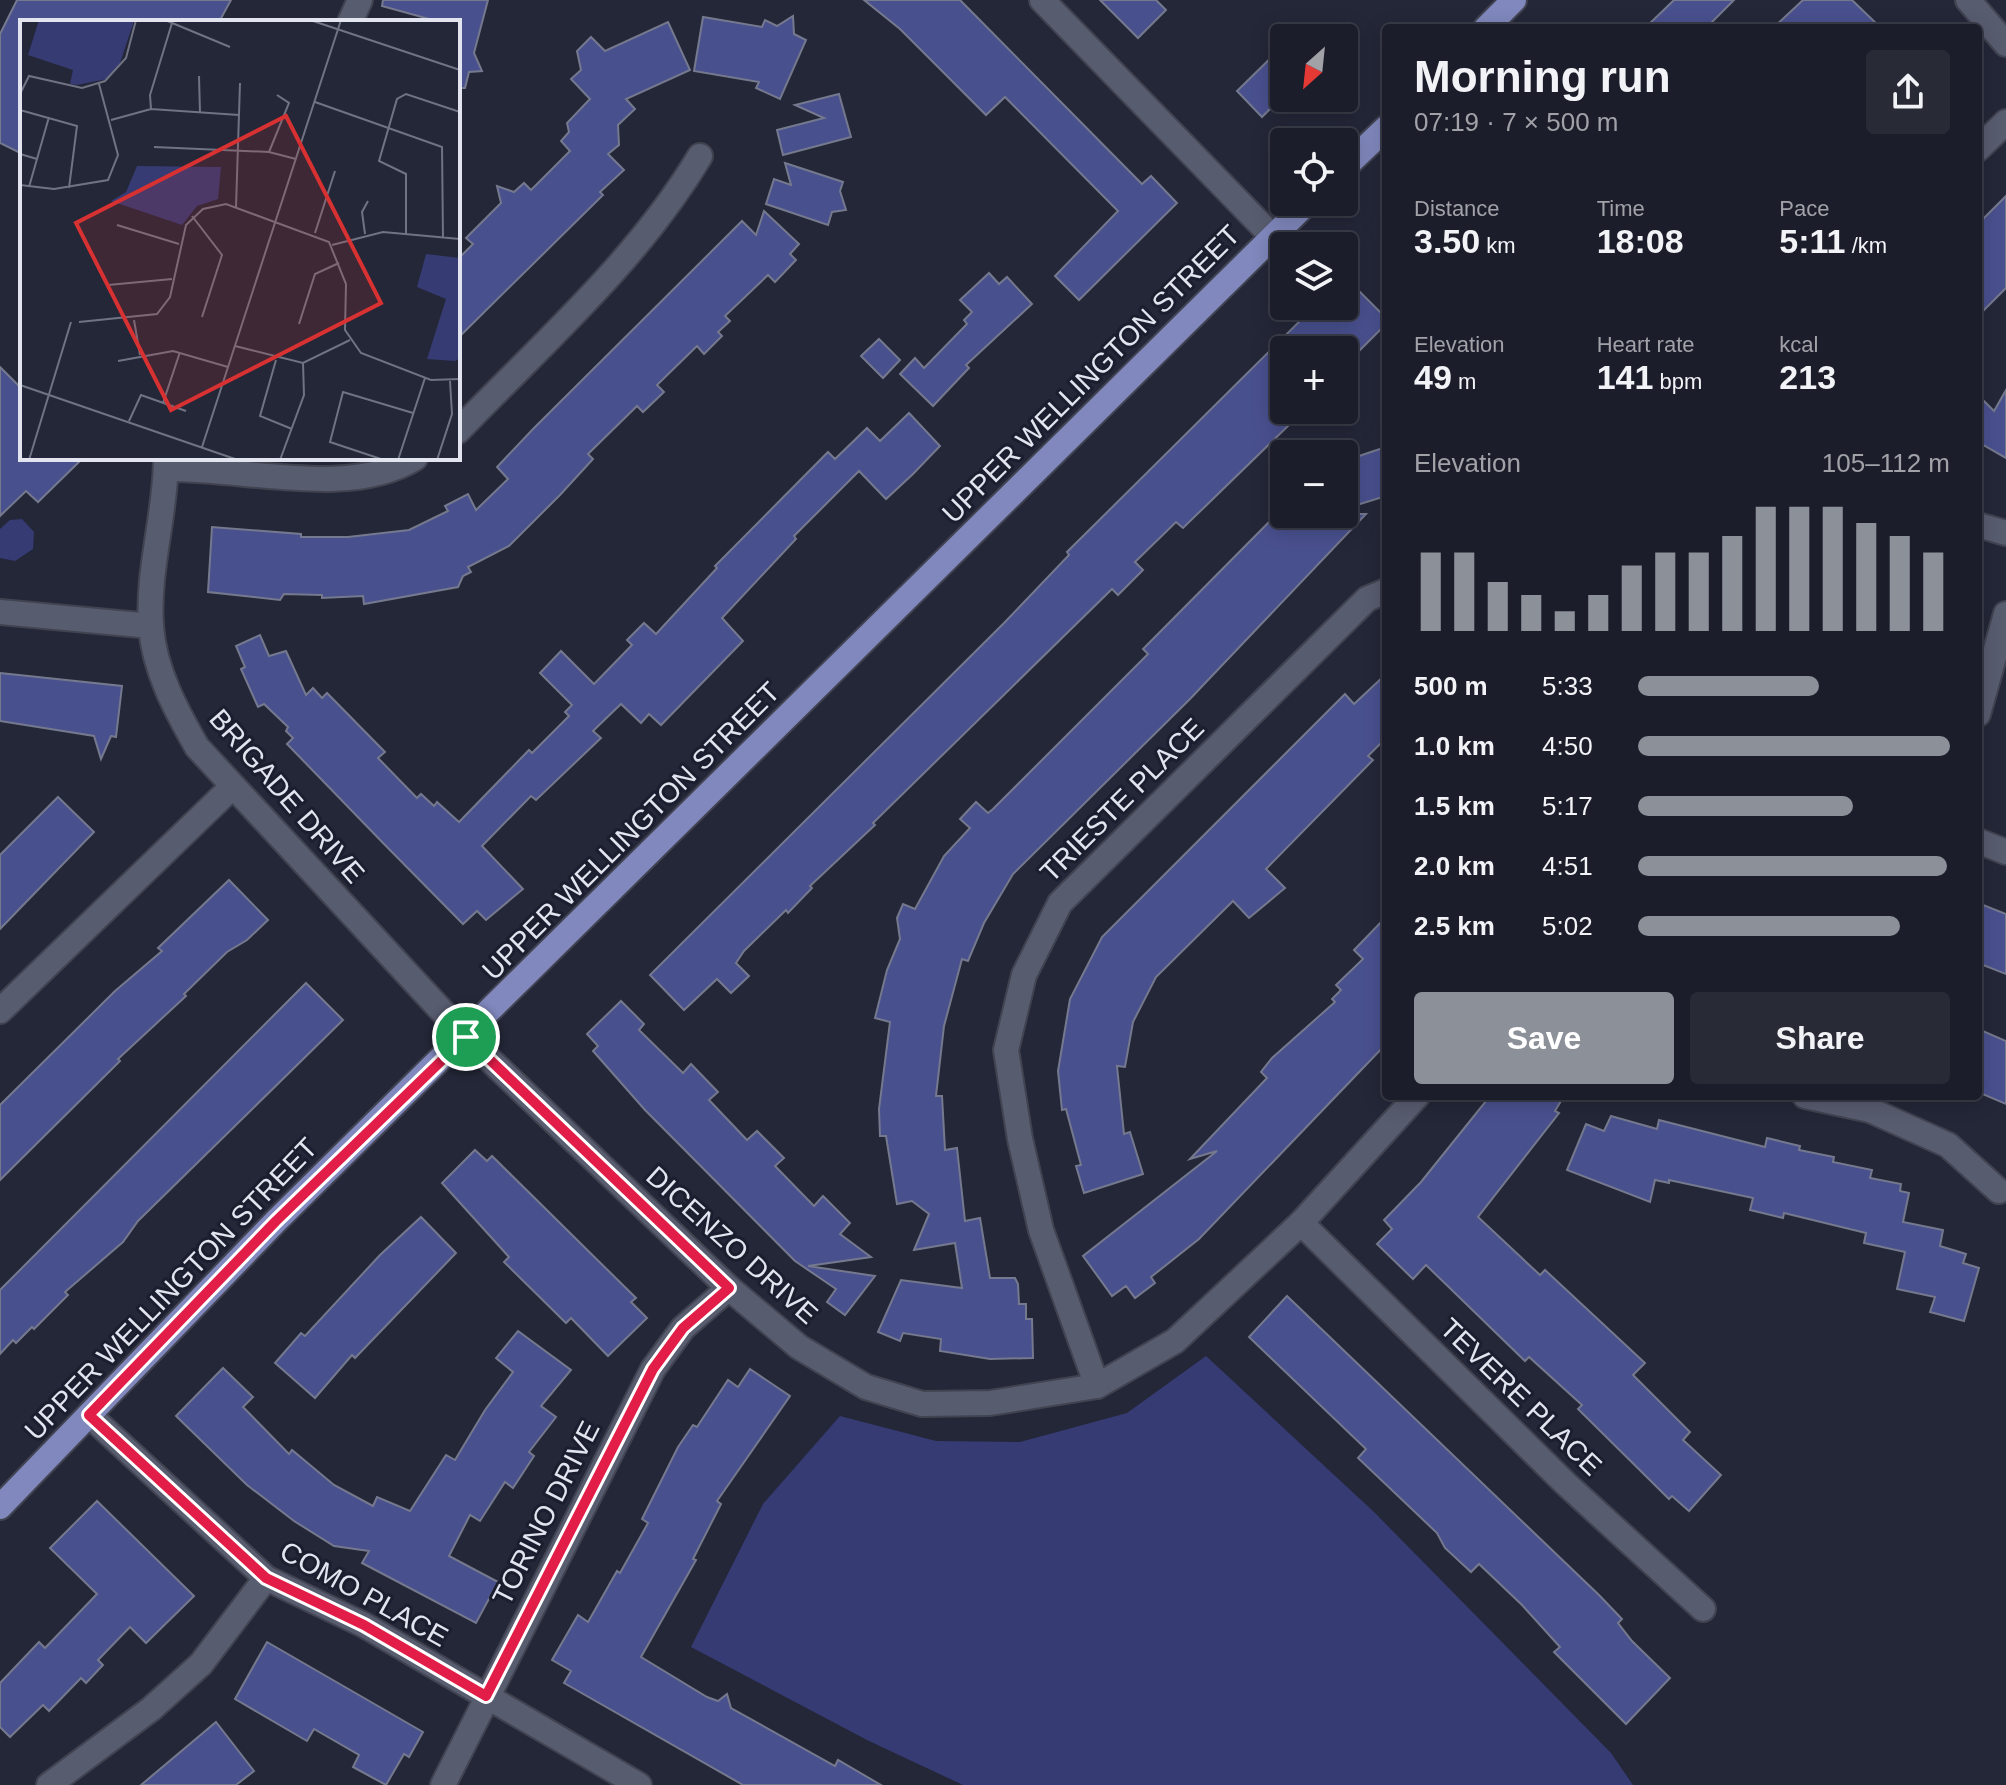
<!DOCTYPE html>
<html lang="en">
<head>
<meta charset="utf-8">
<style>
	:root { --surface:#1b1d2a; --page:#282a36; --text:#f1f3f6; --muted:#a0a2a8; --line:#393b47; --accent:#8c9099 }
	body { margin:0; font-family:Arial,sans-serif; background:var(--page); color:var(--text); height:100vh; display:flex; flex-direction:column; font-size:30px; white-space:nowrap }
	* { box-sizing:border-box; margin:0 }
	p { font-size:26px; color:var(--muted) }
	.icon { flex:none; width:44px; height:44px; fill:none; stroke:currentColor; stroke-width:2; stroke-linecap:round; stroke-linejoin:round }
	.map { position:relative; flex:1; overflow:hidden }
	.sheet { position:absolute; left:1382px; top:24px; width:600px; height:1076px; display:flex; flex-direction:column; background:var(--surface); border-radius:8px; box-shadow:0 4px 20px #0003,0 0 0 2px var(--line) }
	.sheet>* { flex:none }
	.needle { width:52px; rotate:207deg }
	.buttons { position:absolute; left:1270px; top:24px; display:grid; gap:16px }
	.buttons a { display:grid; place-items:center; width:88px; height:88px; border-radius:8px; background:var(--surface); box-shadow:0 4px 20px #0003,0 0 0 2px var(--line); font-size:40px }
	.pin { position:absolute; display:grid; place-items:center; width:68px; height:68px; color:#fff; margin:-34px; border:4px solid #fff; border-radius:50%; box-shadow:0 2px 8px #0007 }
	.round { display:grid; place-items:center; flex:none; width:84px; height:84px; border-radius:8px; background:var(--page) }
	.head { display:flex; align-items:center; justify-content:space-between; height:136px; padding:0 32px }
	h1 { font-size:44px; font-weight:800; line-height:60px }
	.figures { display:grid; grid-template-columns:repeat(3,1fr); gap:12px; height:136px; padding:8px 32px }
	.figures div { display:grid; align-content:center }
	.figures b { font-size:34px; font-weight:800 }
	.figures small { font-size:22px; font-weight:400 }
	.figures p { font-size:22px }
	.chart { height:224px; padding:16px 32px }
	.chart p { display:flex; justify-content:space-between }
	.chart svg { width:100%; height:144px; margin-top:8px; stroke:var(--accent); stroke-width:6 }
	.cta { display:flex; gap:16px; margin-top:auto; padding:16px 32px }
	.cta a { flex:1; height:92px; border-radius:8px; background:var(--accent); color:#fff; font-size:32px; font-weight:800; line-height:92px; text-align:center }
	.cta a+a { background:var(--page); color:var(--text) }
	ul { padding:0 32px; list-style:none; font-size:26px }
	li { display:grid; grid-template-columns:128px 96px 1fr; align-items:center; height:60px }
	li i { height:20px; border-radius:10px; background:var(--accent) }
	.map>svg:first-child { display:block }
</style>
</head>
<body>
<div class="map">
<svg width="2006" height="1785" viewBox="0 0 2006 1785">
	<rect width="100%" height="100%" fill="#242738"/>
	<g fill="#363b73">
		<path d="M22 519 34 532 33 549 15 561 0 558V529L10 520Z"/>
		<path d="M1206 1356 1374 1512 1611 1753 1633 1785H963L867 1740 691 1647 763 1504 840 1416 936 1441 1020 1442 1127 1413Z"/>
	</g>
	<g fill="#49508e" stroke="#75798d" stroke-width="2">
		<path d="M17 0H231L219 22H22V154L0 143V34Z"/>
		<path d="M383 0H488L474 53 482 71 469 72 465 88H458V22H440L382 6Z"/>
		<path d="M864 0H960L1142 184 1151 176 1177 203 1079 300 1055 276 1118 211 1005 97 986 115 900 29Z"/>
		<path d="M1100 0H1156L1166 10 1138 38Z"/>
		<path d="M1674 0H1734L1706 28H1645Z"/>
		<path d="M1803 0H1852L1881 28H1773Z"/>
		<path d="M793 16 794 34 806 40 780 99 756 88 759 82 694 71 703 17 762 27 765 20 777 26Z"/>
		<path d="M668 22 690 70 626 99 635 109 618 125 619 145 608 154 624 170 600 192 603 195 458 338V259L473 244 466 238 501 203 497 186 514 192 524 183 531 190 570 151 561 141 569 132 567 123 590 99 571 79 581 70 577 51 591 37 605 51Z"/>
		<path d="M1284 45V95L1262 117 1237 91Z"/>
		<path d="M839 94 851 137 783 155 777 130 824 118 795 105Z"/>
		<path d="M785 163 843 182 840 191 846 210 832 212 828 225 766 204 774 179 791 185Z"/>
		<path d="M2006 196V288L1978 316V224Z"/>
		<path d="M764 211 799 244 790 254 796 260 775 282 768 275 725 316 730 321 718 332 722 336 704 354 697 346 657 385 664 392 643 412 637 406 588 454 593 459 560 495 509 546 468 567 471 572 463 576 458 587 364 604 363 596 322 598V595L284 594 280 600 208 592 212 527 301 534V537H348L409 530 448 511 445 506 468 494 476 510 508 479 497 467 534 428 742 221 756 235Z"/>
		<path d="M989 273 999 284 1007 277 1032 304 966 365 969 368 933 406 900 374 915 358 924 368 967 324 964 320 972 312 960 300Z"/>
		<path d="M1344 276 1386 318V324L1344 366V350H1284V410H1301L1289 425 1183 528 1176 522 1135 562 1143 570 1118 595 1112 589 873 823 875 825 810 886 812 888 788 913 786 910 744 951 736 963 749 976 731 993 717 979 684 1010 650 975 1004 623 1069 555 1067 552 1315 306H1344Z"/>
		<path d="M879 339 900 360 883 378 861 356Z"/>
		<path d="M0 367 22 389V458H83L38 502 26 491 0 516Z"/>
		<path d="M2006 390V458L1978 442V395L1994 411Z"/>
		<path d="M909 413 940 446 913 474 886 499 859 471 794 536 796 539 722 618 743 641 661 725 649 714 641 723 621 704 593 731 601 738 536 800 531 796 482 846 523 889 486 920 477 911 463 924 385 845 287 744 293 738 286 731 288 727 264 704 258 707 241 669 245 667 236 646 260 635 269 656 286 651 306 695 313 688 322 698 327 693 385 752 378 758 417 798 421 794 434 806 437 802 459 822 529 750 532 753 569 716 565 712 572 705 540 673 561 651 594 684 632 645 627 640 644 623 656 634 717 568 715 566 828 452 835 459 867 428 880 441Z"/>
		<path d="M1386 447V496L1344 509V461Z"/>
		<path d="M1277 514H1366L1190 699 1013 874 984 923 968 961 962 959 944 1026 936 1096H942L945 1150 957 1148 965 1221 980 1218 990 1278H1015L1018 1284 1019 1304H1026V1319H1032L1033 1358 990 1359 940 1351 941 1339 903 1333 900 1341 878 1332 901 1280 962 1288 955 1243 914 1250 929 1214 912 1201 897 1204 886 1136H880L879 1109 890 1022 875 1018 887 970 900 939 897 918 903 904 915 909 944 856 970 828 960 819 976 802 988 813 993 809 1148 654 1143 649Z"/>
		<path d="M0 673 122 686 116 737 111 736 101 759 94 736 0 721Z"/>
		<path d="M1386 674V738L1368 756 1373 760 1266 869 1285 888 1249 918 1233 901 1156 977 1133 1022 1125 1067 1117 1066 1124 1134 1130 1132 1143 1174 1084 1193 1076 1166 1081 1165 1066 1109 1062 1110 1058 1071 1070 999 1102 937 1345 694 1354 704Z"/>
		<path d="M58 797 94 832 0 929V855Z"/>
		<path d="M229 880 268 920 247 940 227 952 184 994 186 996 118 1059 120 1061 0 1180V1105L115 991 162 951 158 948Z"/>
		<path d="M1978 903 2006 914V974L1978 963Z"/>
		<path d="M1386 917V1044L1199 1239 1151 1277 1155 1283 1135 1298 1126 1286 1112 1296 1083 1256 1217 1151 1190 1159 1267 1078 1261 1072 1272 1058 1335 1002 1332 999 1341 990 1336 985 1363 959 1354 950Z"/>
		<path d="M306 983 343 1020 138 1221 123 1242 65 1292 68 1295 34 1329 32 1327 16 1343 13 1340 0 1354V1290Z"/>
		<path d="M621 1001 644 1024 639 1030 683 1073 691 1064 718 1092 709 1100 747 1140 757 1131 784 1158 775 1166 814 1206 823 1196 850 1223 840 1234 871 1257 808 1266 875 1276 845 1315 827 1302 836 1289 795 1261 645 1110 593 1051 598 1046 587 1034Z"/>
		<path d="M1978 1029 2006 1041V1104L1978 1092Z"/>
		<path d="M1490 1096H1564L1555 1111 1559 1113 1478 1217 1540 1275 1545 1270 1645 1363 1633 1375 1690 1432 1683 1440 1721 1475 1689 1511 1672 1496 1669 1499 1578 1409 1582 1405 1529 1357 1525 1361 1426 1265 1413 1279 1377 1244 1392 1229 1384 1220 1421 1182Z"/>
		<path d="M1611 1116 1657 1129 1659 1120 1765 1147 1767 1138 1800 1146 1799 1150 1834 1157 1833 1162 1872 1170 1870 1178 1901 1184 1900 1191 1909 1193 1903 1222 1943 1230 1940 1246 1966 1254 1963 1263 1979 1268 1964 1321 1930 1312 1935 1297 1897 1289 1905 1252 1864 1243 1866 1233 1784 1213 1783 1218 1750 1210 1753 1198 1669 1180V1183L1655 1180 1650 1202 1567 1170 1586 1124 1604 1131Z"/>
		<path d="M475 1150 487 1161 492 1156 636 1298 631 1302 647 1318 608 1356 571 1318 566 1323 504 1262 509 1257 442 1183Z"/>
		<path d="M421 1217 456 1253 355 1358 352 1355 315 1398 275 1363 301 1333 305 1336 380 1255Z"/>
		<path d="M1287 1296 1599 1595 1622 1619 1618 1623 1632 1641 1670 1678 1626 1724 1554 1652 1560 1647 1522 1605 1479 1564 1471 1572 1445 1548 1437 1533 1358 1458 1366 1449 1249 1337Z"/>
		<path d="M518 1331 571 1370 541 1406 556 1417 529 1452 534 1456 513 1488 505 1482 480 1521 470 1515 449 1556 498 1582 476 1623 362 1563 369 1551 334 1546 294 1521 247 1485 176 1416 223 1368 253 1397 243 1407 289 1454 292 1450 334 1485 373 1506 377 1497 410 1511 446 1455 455 1460 485 1410 513 1372 496 1358Z"/>
		<path d="M750 1369 790 1396 717 1501 721 1504 693 1559 696 1560 641 1657 707 1697 718 1701 727 1694 731 1708 835 1766 838 1760 881 1785H743L564 1683 571 1671 552 1660 578 1615 588 1622 617 1571 620 1573 648 1523 642 1519 678 1447 693 1425 697 1427 728 1380 738 1387Z"/>
		<path d="M97 1501 194 1596 146 1643 130 1627 98 1660 103 1665 86 1683 81 1678 49 1711 43 1705 10 1737 0 1727V1683L39 1642 45 1648 97 1594 50 1548Z"/>
		<path d="M267 1642 423 1732 409 1757 404 1754 386 1785 353 1767 359 1755 314 1729 307 1741 235 1699Z"/>
		<path d="M216 1722 254 1771 236 1785H141Z"/>
	</g>
	<g fill="none" stroke-linecap="round" stroke-linejoin="round">
		<g stroke="#414351" stroke-width="28">
			<g id="minor">
				<path d="M1042 0 1272 236"/>
				<path d="M1968 0 2006 44"/>
				<path d="M350 22 360 0"/>
				<path d="M1978 149 2006 122"/>
				<path d="M458 431C542 344 638 260 700 156"/>
				<path d="M166 458C166 514 147 570 151 626 154 670 176 710 197 747L466 1037 729 1288 799 1347 866 1387 922 1404 990 1403 1097 1386 1175 1341 1301 1223 1417 1096"/>
				<path d="M166 469C241 467 349 499 415 458"/>
				<path d="M1978 525 2006 533"/>
				<path d="M0 612 151 626"/>
				<path d="M1978 714 2006 614"/>
				<path d="M1978 841 2006 852"/>
				<path d="M0 1011 232 787"/>
				<path d="M1805 1096 1870 1110 1948 1145 1999 1191"/>
				<path d="M1301 1223 1565 1483 1703 1609"/>
				<path d="M1097 1386 1041 1230 1020 1139 1006 1050 1024 975 1060 903 1367 599 1386 591"/>
				<path d="M89 1415 266 1578 364 1625 639 1785"/>
				<path d="M49 1785 151 1709 201 1664 266 1578"/>
				<path d="M443 1785 653 1369 683 1328 729 1288"/>
			</g>
		</g>
		<g stroke="#414351" stroke-width="28">
			<g id="major">
				<path d="M1486 28 1514 0"/>
				<path d="M1344 168 1386 128"/>
				<path d="M0 1507 276 1221 1308 202"/>
			</g>
		</g>
		<use href="#minor" stroke="#585c6f" stroke-width="24"/>
		<use href="#major" stroke="#8088bd" stroke-width="24"/>
	</g>
	<g fill="none" stroke-linecap="round" stroke-linejoin="round">
		<g stroke="#fff" stroke-width="16">
			<path id="route" d="M466 1037 729 1288 683 1328 653 1369 486 1696 364 1625 266 1578 89 1415 276 1221Z"/>
		</g>
		<use href="#route" stroke="#e11d48" stroke-width="10"/>
	</g>
	<g text-anchor="middle" dominant-baseline="central" stroke-width="6" stroke-linejoin="round" paint-order="stroke">
		<g font-size="28" fill="#e2e5f0" stroke="#1b1e2e">
			<text transform="translate(1091 374) rotate(-45)">UPPER WELLINGTON STREET</text>
			<text transform="translate(287 796) rotate(49)">BRIGADE DRIVE</text>
			<text transform="translate(1122 800) rotate(-45)">TRIESTE PLACE</text>
			<text transform="translate(631 831) rotate(-45)">UPPER WELLINGTON STREET</text>
			<text transform="translate(732 1245) rotate(42)">DICENZO DRIVE</text>
			<text transform="translate(171 1289) rotate(-46)">UPPER WELLINGTON STREET</text>
			<text transform="translate(1521 1397) rotate(44)">TEVERE PLACE</text>
			<text transform="translate(546 1513) rotate(-63)">TORINO DRIVE</text>
			<text transform="translate(364 1594) rotate(29)">COMO PLACE</text>
		</g>
	</g>
	<g transform="translate(20 20)">
		<rect width="440" height="440" fill="#242738"/>
		<path d="M19 0H113V4L99 46 87 59 57 65 50 64 53 50 8 35ZM117 146 201 147 198 179 177 186 162 205 91 181 106 172ZM406 234 440 238V338L435 341 407 339 426 279 397 267Z" fill="#363b73"/>
		<path fill="none" stroke="#707382" stroke-width="2" d="M145 0 210 27M290 0 440 50M179 56 180 93M0 74 9 56 62 68 85 61 106 38 116 0M295 82 422 127 423 218M131 89 130 75 152 3M0 90 57 106 49 168M91 100 131 89 219 95M134 127 249 132 276 139M249 132 269 83 257 75M0 134 17 139 9 167M17 139 29 97M0 165 34 169 88 160 98 135 79 64M216 187 220 63M172 196 202 235 182 297M97 205 159 224M295 213 315 151M345 214 342 192 348 181M386 214V154L359 141 377 79 386 74 440 92M312 225 363 212 440 219M88 265 152 259M114 300 120 335M59 302 137 294 150 277 166 205 183 189 206 184 309 222 326 264 325 310 341 333 411 360 440 359M279 304 295 254 319 243M215 326 283 343 330 320M256 340 240 396 272 409M98 341 153 331 208 347M0 365 218 440M143 383 160 332M109 401 121 375 166 391M182 427 321 0M9 440 51 302M260 440 284 375 283 343M364 440 310 422 323 372 393 393M378 440 405 358M417 440 432 394 430 361"/>
		<path fill="#d73132" fill-opacity="0.15" stroke="#d73132" stroke-width="4" d="M266 96 361 283 151 390 56 203Z"/>
		<rect width="440" height="440" fill="none" stroke="#e2e5f0" stroke-width="4"/>
	</g>
</svg>
<div class="buttons">
<a><svg class="needle" viewBox="-14 -14 28 28"><path d="M0-13l5 13h-10z" fill="#e53935"/><path d="M0 13l5-13h-10z" fill="#a0a2a8"/></svg></a>
<a><svg class="icon" aria-label="locate" viewBox="0 0 24 24"><circle cx="12" cy="12" r="6"/><path d="M12 2v4M12 18v4M2 12h4M18 12h4"/></svg></a>
<a><svg class="icon" aria-label="layers" viewBox="0 0 24 24"><path d="M12 4l9 5-9 5-9-5zM3 14l9 5 9-5"/></svg></a>
<a>+</a>
<a>−</a>
</div>
<div class="pin" style="left:466px;top:1037px;background:#1e9e55"><svg class="icon" aria-label="arrive" viewBox="0 0 24 24"><path d="M6 21V4h12l-3 4 3 4H6"/></svg></div>
<section class="sheet">
<div class="head"><div><h1>Morning run</h1><p>07:19 · 7 × 500 m</p></div><a class="round"><svg class="icon" aria-label="share" viewBox="0 0 24 24"><path d="M12 15V3M7 8l5-5 5 5M5 13v7h14v-7"/></svg></a></div>
<div class="figures">
<div><p>Distance</p><b>3.50<small> km</small></b></div>
<div><p>Time</p><b>18:08</b></div>
<div><p>Pace</p><b>5:11<small> /km</small></b></div>
</div>
<div class="figures">
<div><p>Elevation</p><b>49<small> m</small></b></div>
<div><p>Heart rate</p><b>141<small> bpm</small></b></div>
<div><p>kcal</p><b>213</b></div>
</div>
<div class="chart"><p><span>Elevation</span>105–112 m</p>
<svg viewBox="0 0 160 44" preserveAspectRatio="none"><path d="M5 44V20M15 44V20M25 44V29M35 44V33M45 44V38M55 44V33M65 44V24M75 44V20M85 44V20M95 44V15M105 44V6M115 44V6M125 44V6M135 44V11M145 44V15M155 44V20"/></svg>
</div>
<ul>
<li><b>500 m</b>5:33<i style="width:58%"></i></li>
<li><b>1.0 km</b>4:50<i style="width:100%"></i></li>
<li><b>1.5 km</b>5:17<i style="width:69%"></i></li>
<li><b>2.0 km</b>4:51<i style="width:99%"></i></li>
<li><b>2.5 km</b>5:02<i style="width:84%"></i></li>
</ul>
<div class="cta"><a>Save</a><a>Share</a></div>
</section>
</div>
</body>
</html>
